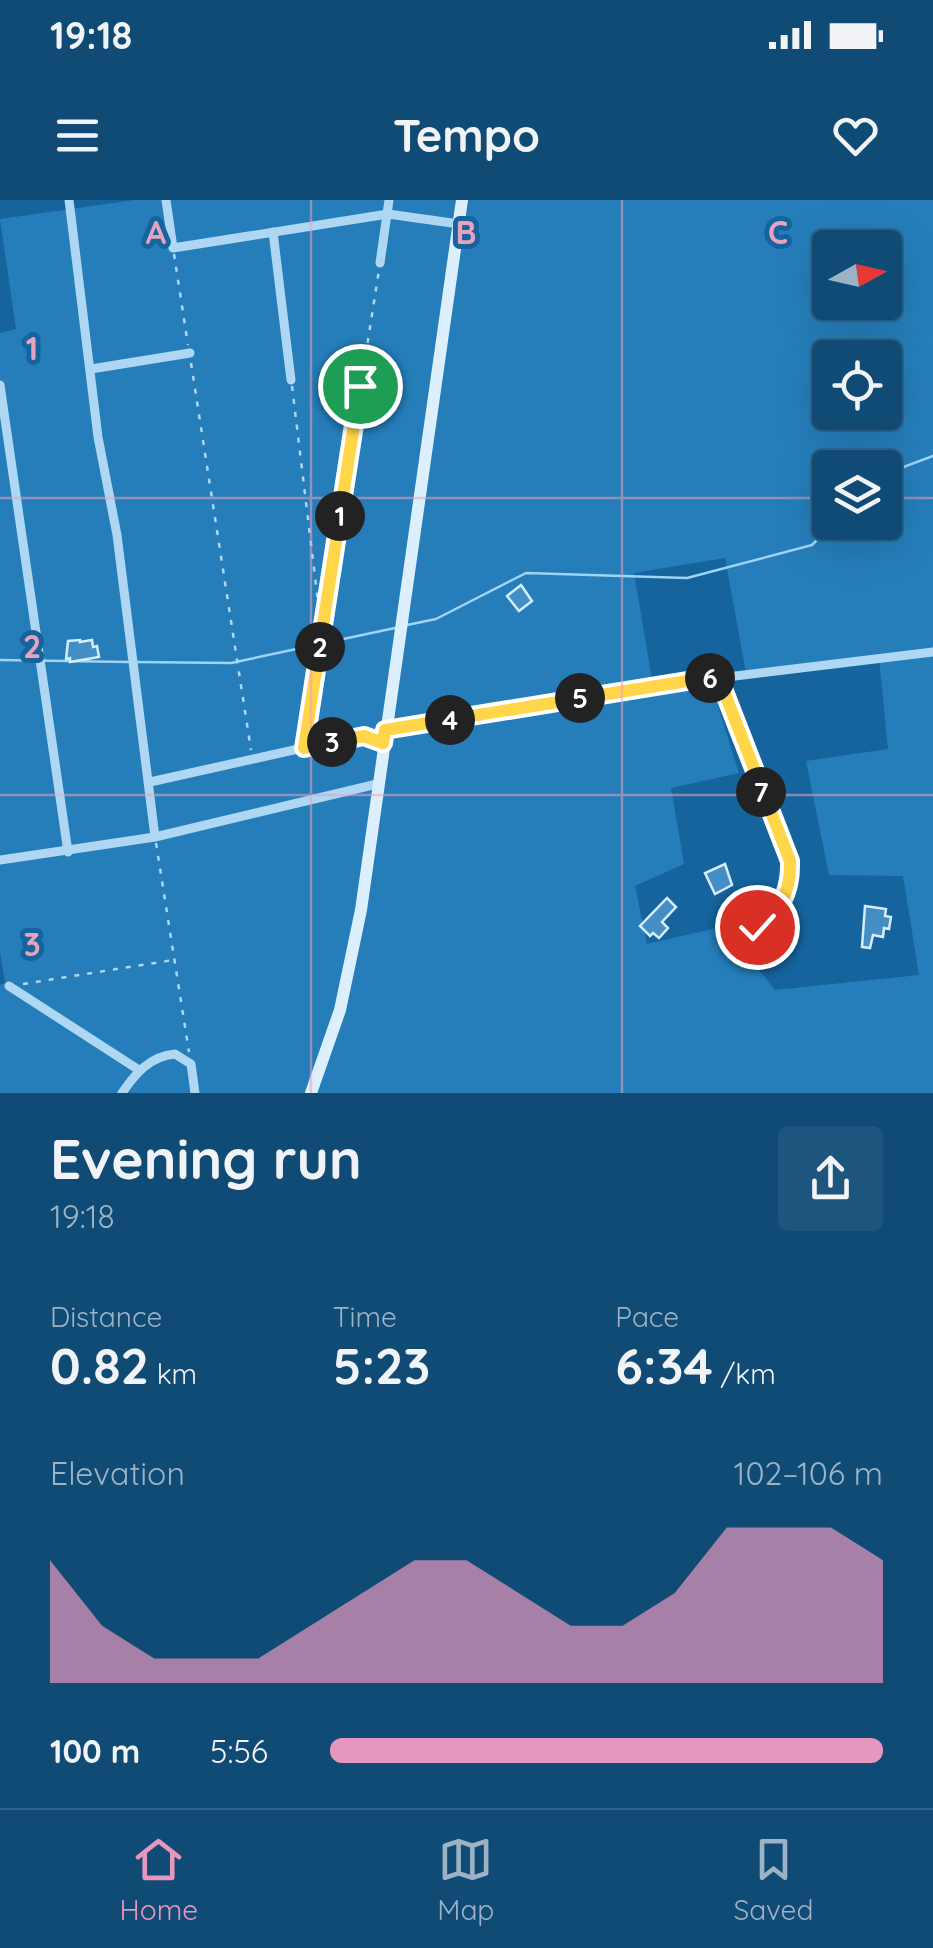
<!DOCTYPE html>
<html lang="en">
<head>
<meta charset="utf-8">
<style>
	:root { --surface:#104b76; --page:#1e557e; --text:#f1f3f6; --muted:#9cb3c5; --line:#306388; --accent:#e797bd }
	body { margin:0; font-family:Quicksand,sans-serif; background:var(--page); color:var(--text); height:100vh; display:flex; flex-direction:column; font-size:38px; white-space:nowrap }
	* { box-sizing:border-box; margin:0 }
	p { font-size:32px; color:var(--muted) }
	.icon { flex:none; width:55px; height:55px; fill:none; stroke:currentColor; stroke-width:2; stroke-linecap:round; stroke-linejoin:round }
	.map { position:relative; height:893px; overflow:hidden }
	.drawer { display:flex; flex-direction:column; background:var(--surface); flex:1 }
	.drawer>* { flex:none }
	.needle { width:65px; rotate:82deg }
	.tools { position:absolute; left:812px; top:30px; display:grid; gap:20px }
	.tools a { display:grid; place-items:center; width:90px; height:90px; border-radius:10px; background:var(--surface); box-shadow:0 10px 40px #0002,0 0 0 2px var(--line); font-size:50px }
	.pin { position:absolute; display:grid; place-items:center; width:85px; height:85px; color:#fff; margin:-42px; border:5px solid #fff; border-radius:50%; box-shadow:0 2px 10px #0007 }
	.km { position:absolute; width:50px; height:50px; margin:-25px; border-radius:50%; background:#222; color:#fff; font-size:28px; line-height:50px; text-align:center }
	.round { display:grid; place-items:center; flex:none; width:105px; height:105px; border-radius:10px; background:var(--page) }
	.overview { display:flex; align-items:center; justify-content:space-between; height:170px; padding:0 50px }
	h1 { font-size:55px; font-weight:700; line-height:75px }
	.metrics { display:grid; grid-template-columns:repeat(3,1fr); gap:15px; height:170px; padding:10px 50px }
	.metrics div { display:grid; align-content:center }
	.metrics b { font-size:50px; font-weight:700 }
	.metrics small { font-size:28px; font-weight:400 }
	.metrics p { font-size:28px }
	.chart { height:280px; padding:20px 50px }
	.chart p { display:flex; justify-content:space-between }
	.chart svg { width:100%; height:180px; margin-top:10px; fill:var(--accent); opacity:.7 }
	ul { padding:0 50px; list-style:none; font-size:32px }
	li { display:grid; grid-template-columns:160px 120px 1fr; align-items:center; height:75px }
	li i { height:25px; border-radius:12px; background:var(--accent) }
	.status { display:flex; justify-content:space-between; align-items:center; height:70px; padding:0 50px; background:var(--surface); direction:ltr }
	.status svg { height:28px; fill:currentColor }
	header { display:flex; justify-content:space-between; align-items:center; height:130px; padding:0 50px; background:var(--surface); font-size:45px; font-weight:700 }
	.tab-bar { display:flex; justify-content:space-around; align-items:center; height:140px; border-top:2px solid var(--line); background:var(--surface); font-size:28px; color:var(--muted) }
	.tab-bar a { display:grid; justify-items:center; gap:5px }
	.tab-bar .current { color:var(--accent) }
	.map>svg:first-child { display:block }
</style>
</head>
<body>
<div class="status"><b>19:18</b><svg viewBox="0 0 49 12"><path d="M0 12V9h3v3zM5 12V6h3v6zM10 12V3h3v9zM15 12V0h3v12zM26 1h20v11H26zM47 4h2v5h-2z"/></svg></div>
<header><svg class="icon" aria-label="menu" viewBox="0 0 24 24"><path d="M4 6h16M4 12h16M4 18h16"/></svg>Tempo<svg class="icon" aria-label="heart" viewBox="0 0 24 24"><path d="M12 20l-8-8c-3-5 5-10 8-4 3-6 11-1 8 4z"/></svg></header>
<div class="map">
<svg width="933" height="893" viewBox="0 0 933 893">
	<rect width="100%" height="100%" fill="#15649e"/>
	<path fill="#257eba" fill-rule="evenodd" d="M134 0H933V893H0V785L5 783 0 751V133L16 129 0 19ZM830 48H885V102H830ZM830 158H885V212H830ZM830 268H885V322H830ZM725 358 746 473 879 458 888 549 806 561 829 675 903 676 919 775 775 790 725 726 647 744 635 686 684 664 671 588 739 573 709 478 653 486 634 373Z"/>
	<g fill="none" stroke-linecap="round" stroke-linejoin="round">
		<g stroke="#9fd4f6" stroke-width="2.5">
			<path d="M885 274 933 256"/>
			<path d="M407 425 436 419 526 373 687 378 812 345 835 322"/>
			<path d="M0 460 128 462"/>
			<path d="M136 462 231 463 395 428"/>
		</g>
	</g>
	<g fill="#438fc5" stroke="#d5edfd" stroke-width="2.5">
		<path d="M521 385 532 401 519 411 507 396Z"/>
		<path d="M80 440V442L92 440 93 447 97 446 99 457 70 462V458L66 459 68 441Z"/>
		<path d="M725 664 732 685 715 694 705 673Z"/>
		<path d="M667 698 676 707 662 722 668 728 659 738 653 733 650 736 640 726Z"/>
		<path d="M865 706 886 709 885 716 891 717 889 729 884 728 883 737 873 735 870 748 862 747Z"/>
	</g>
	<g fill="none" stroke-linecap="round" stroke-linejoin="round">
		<g stroke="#add7f3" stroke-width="2.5" stroke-dasharray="5 8" stroke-linecap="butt">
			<path d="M174 54 188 145"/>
			<path d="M191 163 251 550"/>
			<path d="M292 186 321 427"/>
			<path d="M305 541 379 70"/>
			<path d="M156 643 189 852"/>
			<path d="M23 784 173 760"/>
		</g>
		<g stroke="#add7f3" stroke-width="9">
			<path d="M69 0 98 237 117 335 155 637"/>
			<path d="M166 0 173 48 388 14 459 24"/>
			<path d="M273 32 291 180"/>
			<path d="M380 63 389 0"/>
			<path d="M91 169 190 153"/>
			<path d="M0 185 68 652"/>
			<path d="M718 476 790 661C792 697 776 722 741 732"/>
			<path d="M385 530 653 486 933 452"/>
			<path d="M150 582 343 539 364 536 383 543"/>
			<path d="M0 660 155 637 377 584"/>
			<path d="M9 786 139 870"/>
			<path d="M122 893C135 874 150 856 175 854L191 864 195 893"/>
		</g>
		<path stroke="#dceffd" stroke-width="12" d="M311 893 340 810 361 710 462 0"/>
	</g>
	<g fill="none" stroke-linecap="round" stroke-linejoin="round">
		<g stroke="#fff" stroke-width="20">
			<path id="route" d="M360 186 304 548 364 536 383 543 385 530 718 476 790 661C791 689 782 712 757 727"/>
		</g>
		<use href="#route" stroke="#ffd54a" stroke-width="12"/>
	</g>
	<path fill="none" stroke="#e7a3bd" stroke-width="2.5" stroke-opacity="0.55" d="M311 0V893M622 0V893M0 298H830M885 298H933M0 595H933"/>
	<g font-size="32" text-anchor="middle" font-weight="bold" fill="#e7a3bd" stroke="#15649e" stroke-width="10" stroke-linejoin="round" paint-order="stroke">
		<text x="156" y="44">A</text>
		<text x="466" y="44">B</text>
		<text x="778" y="44">C</text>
		<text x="32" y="160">1</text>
		<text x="32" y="458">2</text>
		<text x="32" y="756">3</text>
	</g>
</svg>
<div class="tools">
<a><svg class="needle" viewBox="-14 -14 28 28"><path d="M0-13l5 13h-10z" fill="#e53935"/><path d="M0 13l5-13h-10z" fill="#9cb3c5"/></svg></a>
<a><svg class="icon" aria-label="locate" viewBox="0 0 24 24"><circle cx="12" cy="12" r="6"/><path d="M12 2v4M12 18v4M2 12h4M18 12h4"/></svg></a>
<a><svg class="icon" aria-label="layers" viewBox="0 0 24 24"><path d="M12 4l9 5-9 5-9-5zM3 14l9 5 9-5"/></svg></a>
</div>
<div class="pin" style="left:360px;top:186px;background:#1e9e55"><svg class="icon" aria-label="arrive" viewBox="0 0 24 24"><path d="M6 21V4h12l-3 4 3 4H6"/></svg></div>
<div class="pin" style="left:757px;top:727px;background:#d93025"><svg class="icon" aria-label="check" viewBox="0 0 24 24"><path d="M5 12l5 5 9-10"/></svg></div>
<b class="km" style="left:340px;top:316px">1</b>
<b class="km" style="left:320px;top:447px">2</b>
<b class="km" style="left:332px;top:542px">3</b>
<b class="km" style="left:450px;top:520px">4</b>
<b class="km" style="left:580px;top:498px">5</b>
<b class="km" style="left:710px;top:478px">6</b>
<b class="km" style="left:761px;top:592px">7</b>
</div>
<section class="drawer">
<div class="overview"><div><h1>Evening run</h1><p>19:18</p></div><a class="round"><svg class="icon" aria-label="share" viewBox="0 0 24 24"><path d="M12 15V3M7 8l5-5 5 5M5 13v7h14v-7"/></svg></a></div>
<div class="metrics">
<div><p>Distance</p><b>0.82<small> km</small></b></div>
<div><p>Time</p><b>5:23</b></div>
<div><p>Pace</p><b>6:34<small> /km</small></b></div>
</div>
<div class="chart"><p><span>Elevation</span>102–106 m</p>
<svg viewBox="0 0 160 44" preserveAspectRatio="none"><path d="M0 44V14L10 30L20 38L30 38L40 38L50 30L60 22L70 14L80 14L90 22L100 30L110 30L120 22L130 6L140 6L150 6L160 14V44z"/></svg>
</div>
<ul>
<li><b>100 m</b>5:56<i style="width:100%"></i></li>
</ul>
</section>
<nav class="tab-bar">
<a class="current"><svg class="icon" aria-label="home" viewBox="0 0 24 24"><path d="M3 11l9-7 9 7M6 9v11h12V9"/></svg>Home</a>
<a><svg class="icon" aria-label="map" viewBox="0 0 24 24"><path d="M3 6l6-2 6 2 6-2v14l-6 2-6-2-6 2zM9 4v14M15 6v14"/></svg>Map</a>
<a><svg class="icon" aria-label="saved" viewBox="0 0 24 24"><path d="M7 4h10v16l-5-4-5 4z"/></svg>Saved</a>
</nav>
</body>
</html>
